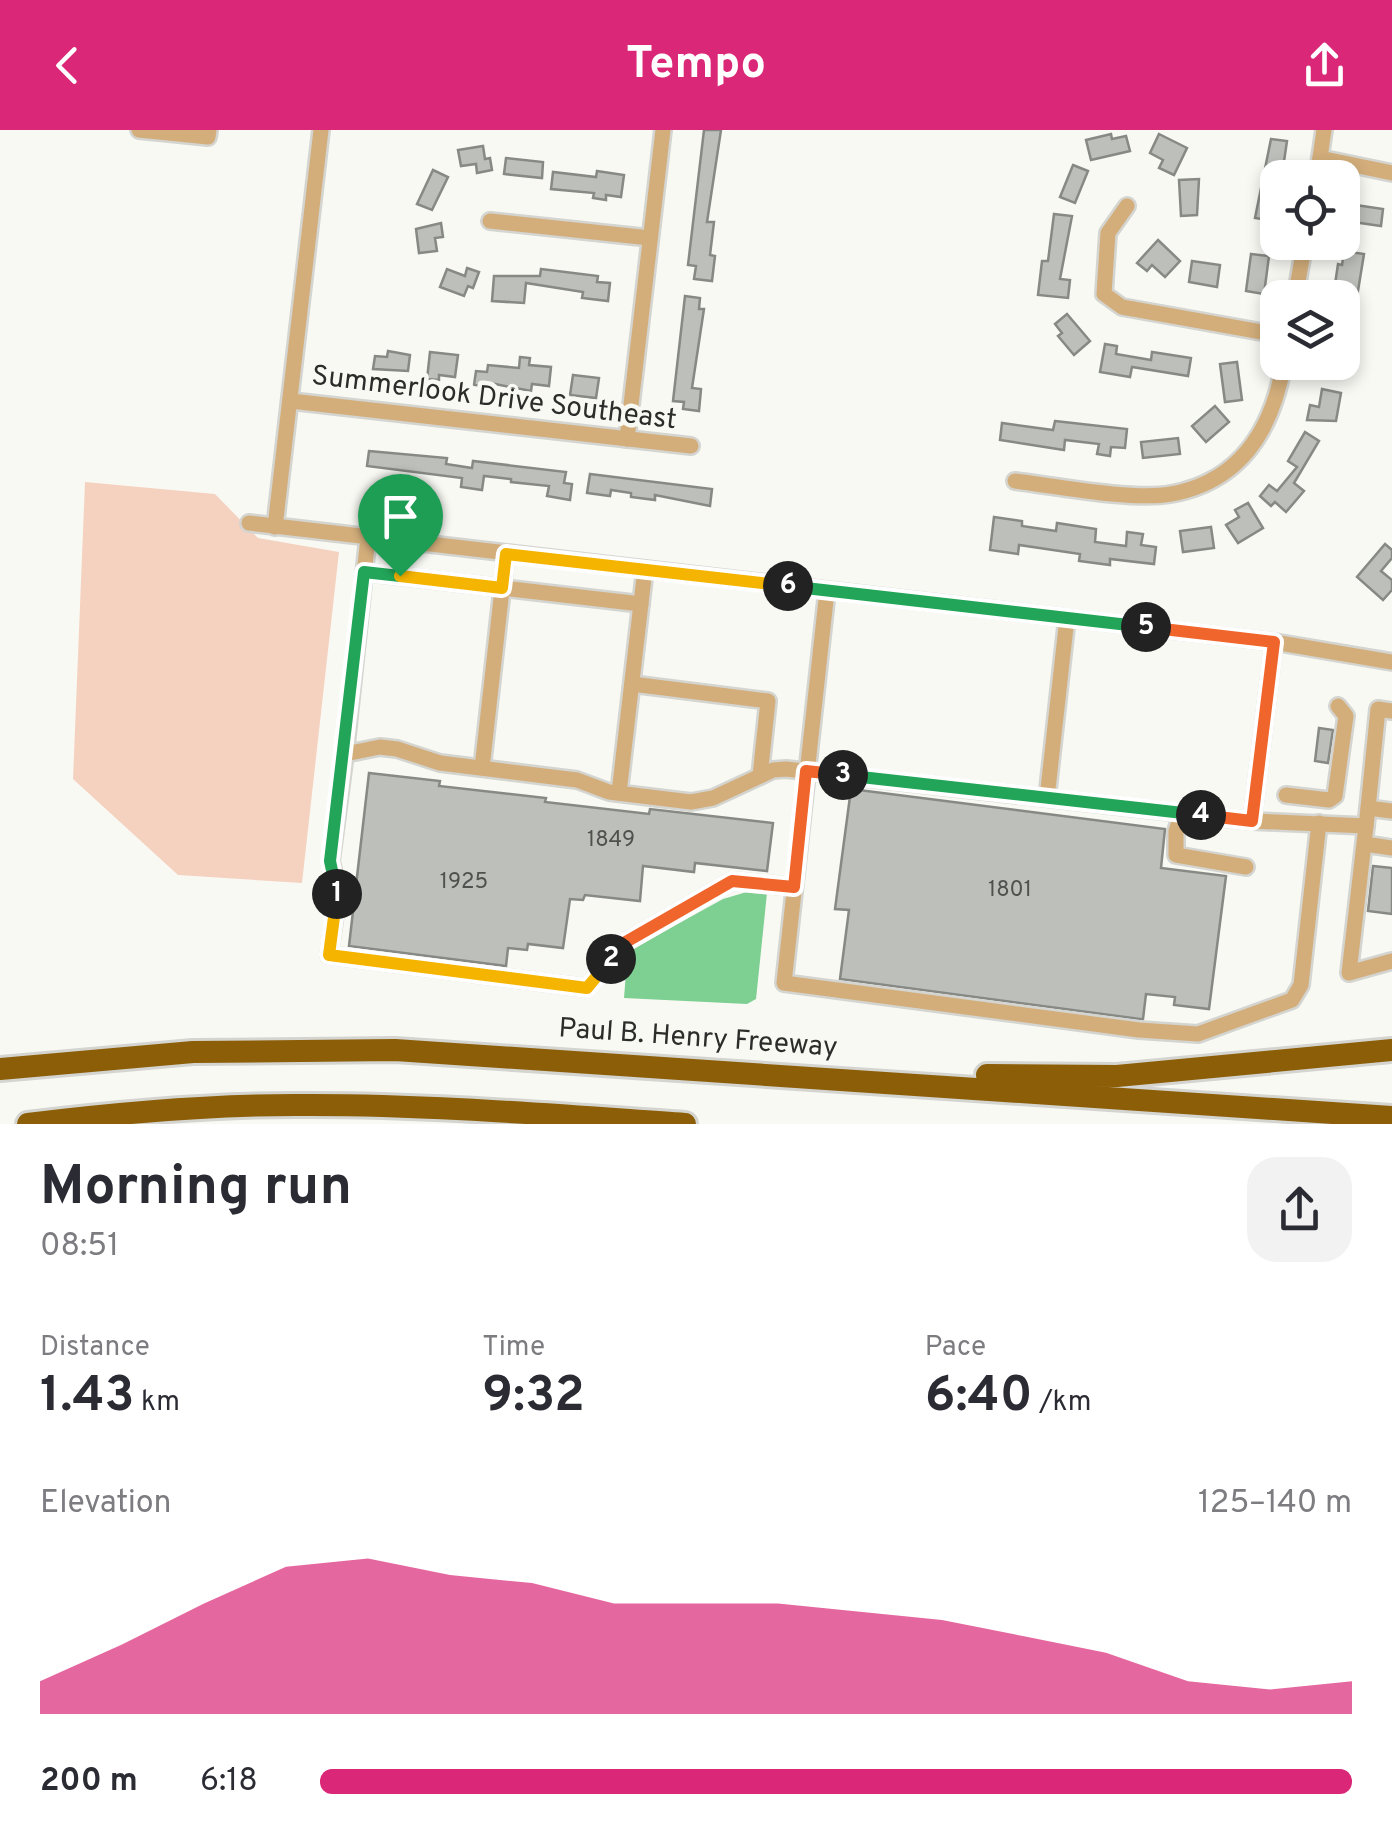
<!DOCTYPE html>
<html lang="en">
<head>
<meta charset="utf-8">
<style>
	:root { --surface:#fff; --page:#f2f2f3; --text:#2b2b33; --muted:#7c7c81; --accent:#db2777 }
	body { margin:0; font-family:Overpass,sans-serif; background:var(--page); color:var(--text); height:100vh; display:flex; flex-direction:column; font-size:38px; white-space:nowrap }
	* { box-sizing:border-box; margin:0 }
	p { font-size:32px; color:var(--muted) }
	.icon { flex:none; width:55px; height:55px; fill:none; stroke:currentColor; stroke-width:2; stroke-linecap:round; stroke-linejoin:round }
	.map { position:relative; height:994px; overflow:hidden }
	.sheet { display:flex; flex-direction:column; background:var(--surface); flex:1 }
	.sheet>* { flex:none }
	.controls { position:absolute; left:1260px; top:30px; display:grid; gap:20px }
	.controls a { display:grid; place-items:center; width:100px; height:100px; border-radius:20px; background:var(--surface); box-shadow:0 5px 15px #0003; font-size:50px }
	.pin { position:absolute; display:grid; place-items:center; width:85px; height:85px; color:#fff; margin:-102px -42px; border-radius:50% 50% 50% 0; rotate:-45deg; box-shadow:0 0 10px #0007 }
	.pin .icon { rotate:45deg }
	.km { position:absolute; width:50px; height:50px; margin:-25px; border-radius:50%; background:#222; color:#fff; font-size:28px; line-height:50px; text-align:center }
	.round { display:grid; place-items:center; flex:none; width:105px; height:105px; border-radius:30px; background:var(--page) }
	.summary { display:flex; align-items:center; justify-content:space-between; height:170px; padding:0 40px }
	h1 { font-size:55px; font-weight:700; line-height:75px }
	.figures { display:grid; grid-template-columns:repeat(3,1fr); gap:15px; height:170px; padding:10px 40px }
	.figures div { display:grid; align-content:center }
	.figures b { font-size:50px; font-weight:700 }
	.figures small { font-size:28px; font-weight:400 }
	.figures p { font-size:28px }
	.chart { height:280px; padding:20px 40px }
	.chart p { display:flex; justify-content:space-between }
	.chart svg { width:100%; height:180px; margin-top:10px; fill:var(--accent); opacity:.7 }
	ul { padding:0 40px; list-style:none; font-size:32px }
	li { display:grid; grid-template-columns:160px 120px 1fr; align-items:center; height:75px }
	li i { height:25px; border-radius:12px; background:var(--accent) }
	header { display:flex; justify-content:space-between; align-items:center; height:130px; padding:0 40px; background:var(--accent); color:#fff; font-size:45px; font-weight:700 }
	.map>svg:first-child { display:block }
</style>
</head>
<body>
<header><svg class="icon" aria-label="back" viewBox="0 0 24 24"><path d="M15 5l-7 7 7 7"/></svg>Tempo<svg class="icon" aria-label="share" viewBox="0 0 24 24"><path d="M12 15V3M7 8l5-5 5 5M5 13v7h14v-7"/></svg></header>
<div class="map">
<svg width="1392" height="994" viewBox="0 0 1392 994">
	<rect width="100%" height="100%" fill="#f9f9f4"/>
	<path fill="#f5d2c0" d="M85 352 215 364 258 408 339 422 302 753 178 745 73 649Z"/>
	<path fill="#7dcf92" d="M750 761 767 763 756 869 747 874 624 868 627 830 634 818 723 769Z"/>
	<g fill="#bdbfbb" stroke="#878985" stroke-width="2.5">
		<path d="M704 0H721L707 92H714L710 125 715 126 712 151 694 149 696 136 688 135Z"/>
		<path d="M1111 4 1112 9 1126 6 1130 21 1091 30 1086 10Z"/>
		<path d="M1159 4 1187 18 1174 45 1159 38 1163 30 1150 23Z"/>
		<path d="M1271 9 1287 11 1282 45 1278 48 1276 91 1255 88Z"/>
		<path d="M483 16 485 29 490 28 492 40 477 43 476 34 461 36 458 20Z"/>
		<path d="M506 28 543 32 542 48 504 44Z"/>
		<path d="M1073 35 1088 41 1075 73 1060 67Z"/>
		<path d="M433 40 448 47 432 80 417 74Z"/>
		<path d="M597 41 624 45 621 67 606 65V70L593 68 594 63 551 59 553 42 596 47Z"/>
		<path d="M1199 49 1197 85 1181 86 1179 50Z"/>
		<path d="M1349 74 1383 79 1381 96 1346 91Z"/>
		<path d="M1054 84 1072 86 1060 149 1070 150 1068 168 1038 165 1042 131H1048Z"/>
		<path d="M441 93 443 107 435 108 437 121 419 123 416 99Z"/>
		<path d="M1158 110 1180 131 1165 147 1152 135 1147 141 1137 133Z"/>
		<path d="M1344 121 1364 124 1352 198 1342 197V168H1333L1338 134 1342 135Z"/>
		<path d="M1251 124 1269 126 1264 164 1246 161Z"/>
		<path d="M1192 131 1220 135 1217 157 1189 152Z"/>
		<path d="M467 138 479 142 473 158 468 156 464 166 440 157 447 139 465 146Z"/>
		<path d="M541 139 598 146 597 152 610 153 608 171 582 168 583 162 526 153 524 173 492 171 494 146H540Z"/>
		<path d="M685 166 700 168 699 179H704L692 258 701 259 699 281 683 279 684 272 673 271Z"/>
		<path d="M1067 184 1090 211 1074 225 1058 206 1062 203 1055 194Z"/>
		<path d="M1105 214 1117 216 1116 224 1151 230 1152 222 1191 228 1188 246 1132 237 1130 247 1100 242Z"/>
		<path d="M388 221 410 225 408 241 373 239 375 226 387 227Z"/>
		<path d="M430 222 458 225 455 247 439 245V250L427 249Z"/>
		<path d="M520 227 530 228 529 235 551 237 549 256 532 254 531 261 495 254 494 257 474 255 476 241 487 242 488 235 519 238Z"/>
		<path d="M1237 232 1242 270 1225 272 1220 234Z"/>
		<path d="M573 245 599 248 596 268 570 265Z"/>
		<path d="M1322 259 1341 263 1336 291 1307 290 1310 275 1319 277Z"/>
		<path d="M1215 276 1229 292 1206 312 1192 296Z"/>
		<path d="M1055 291 1127 299 1125 318 1111 317 1110 326 1097 324 1099 314 1065 310 1064 320 1000 310 1002 293 1053 300Z"/>
		<path d="M1305 302 1319 311 1294 353 1304 361 1286 382 1275 372 1271 376 1260 366 1269 355 1277 361 1297 337 1288 331Z"/>
		<path d="M1178 308 1180 324 1143 328 1141 312Z"/>
		<path d="M369 321 447 328 446 334 472 338 473 331 566 342 564 353 572 354 570 370 547 366 549 356 511 352V349L484 346 482 360 461 357 462 348 367 336Z"/>
		<path d="M590 344 712 359 710 376 655 365V370L631 367V363L611 360 610 366 587 363Z"/>
		<path d="M1248 373 1263 398 1238 413 1226 395 1239 387 1235 380Z"/>
		<path d="M994 387 1022 391V396L1056 401 1057 393 1096 399 1095 412 1126 416 1127 402 1143 404 1141 415 1156 417 1154 434 1110 429V435L1079 431 1080 424 1019 415 1018 424 990 420Z"/>
		<path d="M1211 397 1214 418 1183 422 1180 401Z"/>
		<path d="M1385 414 1392 420V428L1381 441 1392 450V460L1383 470 1357 447Z"/>
		<path d="M1319 598 1333 600 1328 633 1315 631Z"/>
		<path d="M369 643 440 651 439 656 546 668 545 672 580 676 649 684 650 679 773 693 767 741 695 733 694 742 643 736 640 771 585 765 583 770 570 769 563 818 528 814 527 820 508 818 506 836 349 816Z"/>
		<path d="M851 659 1165 699 1161 738 1226 746 1209 879 1174 875 1175 867 1146 864 1143 889H1140L840 849 849 780 835 779Z"/>
		<path d="M1373 736 1392 738V784L1368 781Z"/>
	</g>
	<g fill="none" stroke-linecap="round" stroke-linejoin="round">
		<g stroke="#d4d4d0" stroke-width="20">
			<g id="minor">
				<path d="M139 0 208 7 209 0"/>
				<path d="M1320 28 1392 43"/>
				<path d="M1317 48 1324 0"/>
				<path d="M1127 76 1108 103 1104 164 1122 177 1278 205"/>
				<path d="M490 91 650 108"/>
				<path d="M1295 168 1305 112"/>
				<path d="M291 271 691 316"/>
				<path d="M627 309 663 0"/>
				<path d="M1015 351C1055 356 1133 371 1171 364 1242 351 1273 298 1284 232"/>
				<path d="M249 393 1274 512 1392 532"/>
				<path d="M275 397 321 0"/>
				<path d="M368 407 345 624 380 617 397 619 440 633 577 650 609 662 691 672 713 668 773 640 786 639 1252 691 1366 696 1368 678 1392 681"/>
				<path d="M364 442 641 474"/>
				<path d="M827 461 784 853 1139 900 1198 904 1292 870 1301 855 1319 693"/>
				<path d="M632 554 768 571 760 646"/>
				<path d="M345 624 331 731 338 763 329 825 587 858 624 813 732 751 794 757"/>
				<path d="M482 638 506 424"/>
				<path d="M619 663 645 439"/>
				<path d="M1286 665 1329 670 1335 666 1346 586 1338 576"/>
				<path d="M1047 668 1067 488"/>
				<path d="M1368 678 1378 579 1392 581"/>
				<path d="M1182 683 1176 701V725L1246 737"/>
				<path d="M1252 691 1274 512"/>
				<path d="M1366 696 1349 843 1392 831"/>
				<path d="M1365 714 1392 718"/>
			</g>
		</g>
		<g stroke="#d4d4d0" stroke-width="28">
			<g id="highway">
				<path d="M0 939 193 922 395 920 1392 987"/>
				<path d="M987 945 1117 946 1392 920"/>
				<path d="M28 994C117 983 205 975 295 975 425 974 555 985 685 994"/>
			</g>
		</g>
		<use href="#minor" stroke="#d3ae7b" stroke-width="15"/>
		<use href="#highway" stroke="#8c5e07" stroke-width="22"/>
	</g>
	<g fill="none" stroke-linecap="round" stroke-linejoin="round">
		<g stroke="#fff" stroke-width="20">
			<path id="split-1" d="M337 764 330 731 364 442 400 446"/>
		</g>
		<g stroke="#fff" stroke-width="20">
			<path id="split-2" d="M337 764 329 825 587 858 611 829"/>
		</g>
		<g stroke="#fff" stroke-width="20">
			<path id="split-3" d="M611 829 624 813 732 751 794 757 806 641 843 645"/>
		</g>
		<g stroke="#fff" stroke-width="20">
			<path id="split-4" d="M843 645 1201 685"/>
		</g>
		<g stroke="#fff" stroke-width="20">
			<path id="split-5" d="M1146 497 1274 512 1252 691 1201 685"/>
		</g>
		<g stroke="#fff" stroke-width="20">
			<path id="split-6" d="M788 456 1146 497"/>
		</g>
		<g stroke="#fff" stroke-width="20">
			<path id="split-7" d="M400 446 502 458 506 424 788 456"/>
		</g>
		<use href="#split-1" stroke="#22a559" stroke-width="12"/>
		<use href="#split-2" stroke="#f5b400" stroke-width="12"/>
		<use href="#split-3" stroke="#f0652b" stroke-width="12"/>
		<use href="#split-4" stroke="#22a559" stroke-width="12"/>
		<use href="#split-5" stroke="#f0652b" stroke-width="12"/>
		<use href="#split-6" stroke="#22a559" stroke-width="12"/>
		<use href="#split-7" stroke="#f5b400" stroke-width="12"/>
	</g>
	<g text-anchor="middle" dominant-baseline="central" stroke-width="9" stroke-linejoin="round" paint-order="stroke">
		<g font-size="22" fill="#50514e">
			<text x="611" y="710">1849</text>
			<text x="464" y="752">1925</text>
			<text x="1010" y="760">1801</text>
		</g>
		<g font-size="28" fill="#2c2c2a" stroke="#f9f9f4">
			<text transform="translate(494 269) rotate(7)">Summerlook Drive Southeast</text>
			<text transform="translate(698 909) rotate(4)">Paul B. Henry Freeway</text>
		</g>
	</g>
</svg>
<div class="controls">
<a><svg class="icon" aria-label="locate" viewBox="0 0 24 24"><circle cx="12" cy="12" r="6"/><path d="M12 2v4M12 18v4M2 12h4M18 12h4"/></svg></a>
<a><svg class="icon" aria-label="layers" viewBox="0 0 24 24"><path d="M12 4l9 5-9 5-9-5zM3 14l9 5 9-5"/></svg></a>
</div>
<div class="pin" style="left:400px;top:446px;background:#1e9e55"><svg class="icon" aria-label="arrive" viewBox="0 0 24 24"><path d="M6 21V4h12l-3 4 3 4H6"/></svg></div>
<b class="km" style="left:337px;top:764px">1</b>
<b class="km" style="left:611px;top:829px">2</b>
<b class="km" style="left:843px;top:645px">3</b>
<b class="km" style="left:1201px;top:685px">4</b>
<b class="km" style="left:1146px;top:497px">5</b>
<b class="km" style="left:788px;top:456px">6</b>
</div>
<section class="sheet">
<div class="summary"><div><h1>Morning run</h1><p>08:51</p></div><a class="round"><svg class="icon" aria-label="share" viewBox="0 0 24 24"><path d="M12 15V3M7 8l5-5 5 5M5 13v7h14v-7"/></svg></a></div>
<div class="figures">
<div><p>Distance</p><b>1.43<small> km</small></b></div>
<div><p>Time</p><b>9:32</b></div>
<div><p>Pace</p><b>6:40<small> /km</small></b></div>
</div>
<div class="chart"><p><span>Elevation</span>125–140 m</p>
<svg viewBox="0 0 160 44" preserveAspectRatio="none"><path d="M0 44V36L10 27L20 17L30 8L40 6L50 10L60 12L70 17L80 17L90 17L100 19L110 21L120 25L130 29L140 36L150 38L160 36V44z"/></svg>
</div>
<ul>
<li><b>200 m</b>6:18<i style="width:100%"></i></li>
</ul>
</section>
</body>
</html>
